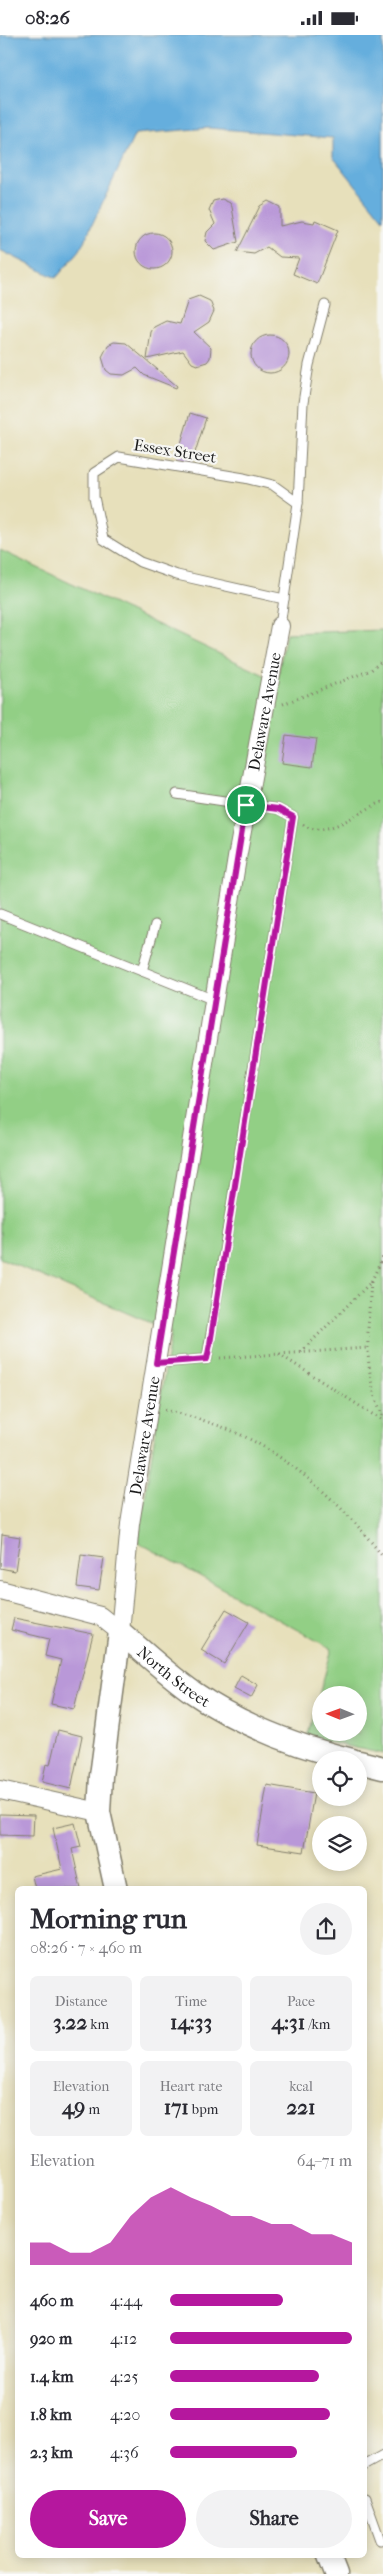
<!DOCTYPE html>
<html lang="en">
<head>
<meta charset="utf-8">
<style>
	:root { --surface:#fff; --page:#f2f2f3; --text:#2b2b33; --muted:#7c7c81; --accent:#b5179e }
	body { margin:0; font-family:"IM FELL French Canon",serif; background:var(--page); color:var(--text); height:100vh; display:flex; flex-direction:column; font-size:19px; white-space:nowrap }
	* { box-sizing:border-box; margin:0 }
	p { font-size:16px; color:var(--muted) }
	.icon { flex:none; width:28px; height:28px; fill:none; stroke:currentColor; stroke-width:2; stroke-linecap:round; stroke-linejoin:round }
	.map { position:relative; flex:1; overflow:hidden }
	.side { position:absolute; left:15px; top:1851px; width:352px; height:672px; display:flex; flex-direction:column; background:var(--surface); border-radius:8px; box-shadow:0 2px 12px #0003 }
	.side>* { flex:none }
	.needle { width:32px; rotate:271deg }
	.buttons { position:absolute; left:312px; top:1651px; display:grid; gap:10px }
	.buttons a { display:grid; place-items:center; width:55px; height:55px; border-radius:50%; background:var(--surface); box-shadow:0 2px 12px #0003; font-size:25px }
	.pin { position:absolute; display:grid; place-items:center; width:42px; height:42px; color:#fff; margin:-21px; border:2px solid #fff; border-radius:50%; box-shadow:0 1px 5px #0007 }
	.round { display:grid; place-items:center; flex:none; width:52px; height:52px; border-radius:26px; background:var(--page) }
	.overview { display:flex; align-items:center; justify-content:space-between; height:85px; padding:0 15px }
	h1 { font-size:28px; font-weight:800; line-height:38px }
	.stats { display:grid; grid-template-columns:repeat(3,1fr); gap:8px; height:85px; padding:5px 15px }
	.stats div { display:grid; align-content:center; border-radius:8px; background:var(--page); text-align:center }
	.stats b { font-size:21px; font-weight:800 }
	.stats small { font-size:14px; font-weight:400 }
	.stats p { font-size:14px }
	.chart { height:140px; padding:10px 15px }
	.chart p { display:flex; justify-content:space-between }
	.chart svg { width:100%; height:90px; margin-top:5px; fill:var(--accent); opacity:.7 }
	.cta { display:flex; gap:10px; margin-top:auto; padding:10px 15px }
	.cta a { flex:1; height:58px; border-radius:30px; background:var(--accent); color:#fff; font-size:20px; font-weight:800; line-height:58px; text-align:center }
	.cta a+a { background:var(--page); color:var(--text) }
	ul { padding:0 15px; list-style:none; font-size:16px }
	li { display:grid; grid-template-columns:80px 60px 1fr; align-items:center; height:38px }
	li i { height:12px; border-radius:6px; background:var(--accent) }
	.status { display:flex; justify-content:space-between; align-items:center; height:35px; padding:0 25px; background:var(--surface); direction:ltr }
	.status svg { height:14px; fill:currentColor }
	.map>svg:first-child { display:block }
</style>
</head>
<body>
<div class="status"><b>08:26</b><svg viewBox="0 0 49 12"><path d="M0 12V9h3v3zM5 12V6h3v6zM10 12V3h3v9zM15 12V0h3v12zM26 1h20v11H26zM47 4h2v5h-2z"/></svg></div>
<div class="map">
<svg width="383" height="2539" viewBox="0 0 383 2539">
	<rect width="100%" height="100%" fill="#f6f6f2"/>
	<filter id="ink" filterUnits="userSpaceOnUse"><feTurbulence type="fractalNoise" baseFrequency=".02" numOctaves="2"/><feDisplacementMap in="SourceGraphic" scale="10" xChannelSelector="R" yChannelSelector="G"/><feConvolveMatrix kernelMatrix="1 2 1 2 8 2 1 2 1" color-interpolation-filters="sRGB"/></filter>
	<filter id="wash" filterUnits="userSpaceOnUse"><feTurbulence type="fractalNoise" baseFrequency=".0096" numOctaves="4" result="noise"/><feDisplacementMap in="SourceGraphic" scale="20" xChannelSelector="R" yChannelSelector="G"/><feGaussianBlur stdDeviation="1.12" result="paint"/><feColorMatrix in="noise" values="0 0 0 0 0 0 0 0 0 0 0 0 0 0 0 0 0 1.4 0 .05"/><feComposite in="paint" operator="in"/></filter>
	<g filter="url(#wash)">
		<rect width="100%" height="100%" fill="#e7e0bb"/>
		<path fill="#92cf85" stroke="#577650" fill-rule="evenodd" d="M0 515 277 646 286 598 383 595V1719L307 1702 332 1614 138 1507 171 1297 0 1223ZM321 1660H359V1698H321Z"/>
		<path fill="#65aedd" stroke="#40657c" d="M0 0H383V184L333 122V103L209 93 135 99 80 215 56 243 0 215Z"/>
		<g id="blocks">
			<g fill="#b998d8">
				<path d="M222 164 230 168 232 172 238 207 214 215 205 206 207 197 215 189 209 175 213 166Z"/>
				<path d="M268 166 280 172V191L302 186 314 188 315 185 338 195 317 249 293 239 299 223 280 222 267 212 254 219 237 217 260 171Z"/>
				<circle cx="154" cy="216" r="18"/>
				<path d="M199 261 210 266 214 276 209 287 194 297 211 313 210 323 207 327 197 330 192 328 183 316 147 324 151 297 154 292 166 286 180 289 188 265Z"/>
				<circle cx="270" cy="319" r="19"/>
				<path d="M114 307 126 308 177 351 176 353 144 340 137 333 124 340 111 339 106 335 102 322 108 310Z"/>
				<path d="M190 378 206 383 192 427 177 422Z"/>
				<path d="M286 700 316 704 312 732 282 728Z"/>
				<path d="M2 1499 20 1502 15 1536 0 1533Z"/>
				<path d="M81 1520 104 1523 99 1555 77 1552Z"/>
				<path d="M226 1574 249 1587 224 1629 201 1615Z"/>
				<path d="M14 1583 93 1599 74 1674 51 1669 61 1625 45 1621 49 1604 11 1595Z"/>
				<path d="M241 1640 258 1650 251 1663 234 1654Z"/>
				<path d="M58 1695 82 1701 71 1754 42 1747 46 1729 50 1730Z"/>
				<path d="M267 1750 314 1758 304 1817 257 1810Z"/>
				<path d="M0 1779 34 1780 33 1801 0 1800Z"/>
				<path d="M75 1788 81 1812 72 1814 81 1854H35L32 1841 62 1834 53 1793Z"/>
			</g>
		</g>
	</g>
	<g filter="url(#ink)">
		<use href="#blocks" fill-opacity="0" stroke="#827e6c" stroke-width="1"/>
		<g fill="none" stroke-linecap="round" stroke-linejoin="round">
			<g stroke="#827e6c" stroke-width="11">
				<g id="service">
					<path d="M284 564 177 540 140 527 103 504 94 462V438L119 422 244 443 273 450 298 468"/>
					<path d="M280 591 298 468 303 368 309 330 325 270"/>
					<path d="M0 879 214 965"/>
					<path d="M142 936 155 890"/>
					<path d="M156 1328 207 1324 293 782 278 774 177 759"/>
					<path d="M365 2430 383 2420"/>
					<path d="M365 2463 380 2505"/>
				</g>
			</g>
			<g stroke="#827e6c" stroke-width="20">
				<g id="minor">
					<path d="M0 1555 100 1581 120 1597"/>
					<path id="s1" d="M120 1597 130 1489 154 1340 237 823 280 591"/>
					<path d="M0 1755 99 1777"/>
				</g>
			</g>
			<g stroke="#827e6c" stroke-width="25">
				<g id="tertiary">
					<path id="s2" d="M120 1597C144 1617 168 1640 194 1658 242 1691 296 1711 352 1725"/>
					<path d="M359 1727 383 1733"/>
					<path d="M116 1854 99 1777 101 1741 120 1597"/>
					<path d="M329 2521 336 2539"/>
				</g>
			</g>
			<g stroke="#827e6c" stroke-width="3" stroke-dasharray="1 4" stroke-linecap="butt">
				<path d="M283 669 371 635 383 625"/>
				<path d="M303 790C329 805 360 774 383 767"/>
				<path d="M371 1247C368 1293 362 1338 383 1381"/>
				<path d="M301 1317 371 1247 383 1222"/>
				<path d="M279 1319 383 1386"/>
				<path d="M220 1323 367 1313"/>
				<path d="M165 1375C195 1382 228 1392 255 1407 305 1435 349 1477 383 1522"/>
			</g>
			<use href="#service" stroke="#fff" stroke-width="9"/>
			<use href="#minor" stroke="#fff" stroke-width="18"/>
			<use href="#tertiary" stroke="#fff" stroke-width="22"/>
		</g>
	</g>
	<g fill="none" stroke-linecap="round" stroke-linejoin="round" filter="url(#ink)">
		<g stroke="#fff" stroke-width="10">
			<path id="route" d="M246 770 278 774 293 782 210 1309 207 1324 156 1328Z"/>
		</g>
		<use href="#route" stroke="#b5179e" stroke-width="6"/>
	</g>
	<g text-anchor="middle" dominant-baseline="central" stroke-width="4.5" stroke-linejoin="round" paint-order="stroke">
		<g font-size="16" fill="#1c1c1c" stroke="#f6f6f2">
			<text transform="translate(175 416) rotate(9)">Essex Street</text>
			<text stroke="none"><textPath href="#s1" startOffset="932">Delaware Avenue</textPath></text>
			<text stroke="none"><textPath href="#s1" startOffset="198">Delaware Avenue</textPath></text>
			<text stroke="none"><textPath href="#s2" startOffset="70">North Street</textPath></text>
		</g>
	</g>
</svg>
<div class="buttons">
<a><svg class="needle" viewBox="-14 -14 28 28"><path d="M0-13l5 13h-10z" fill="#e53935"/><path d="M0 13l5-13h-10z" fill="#7c7c81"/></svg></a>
<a><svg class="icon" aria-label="locate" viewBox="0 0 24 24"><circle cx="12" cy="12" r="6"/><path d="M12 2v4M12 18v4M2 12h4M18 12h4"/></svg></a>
<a><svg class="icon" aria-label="layers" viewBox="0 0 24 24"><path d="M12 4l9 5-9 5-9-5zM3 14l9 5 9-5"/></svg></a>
</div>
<div class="pin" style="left:246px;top:770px;background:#1e9e55"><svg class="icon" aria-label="arrive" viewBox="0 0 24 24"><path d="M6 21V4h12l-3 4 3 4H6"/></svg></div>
<section class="side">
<div class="overview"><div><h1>Morning run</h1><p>08:26 · 7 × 460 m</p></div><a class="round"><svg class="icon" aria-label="share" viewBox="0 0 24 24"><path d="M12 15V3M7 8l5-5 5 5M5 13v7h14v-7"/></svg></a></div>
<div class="stats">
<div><p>Distance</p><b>3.22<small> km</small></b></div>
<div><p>Time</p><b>14:33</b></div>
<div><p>Pace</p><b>4:31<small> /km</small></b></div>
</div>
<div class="stats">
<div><p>Elevation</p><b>49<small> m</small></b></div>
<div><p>Heart rate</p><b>171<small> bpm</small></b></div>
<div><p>kcal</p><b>221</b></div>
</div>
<div class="chart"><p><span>Elevation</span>64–71 m</p>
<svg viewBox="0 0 160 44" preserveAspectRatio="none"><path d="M0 44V33L10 33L20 38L30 38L40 33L50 20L60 11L70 6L80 11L90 15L100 20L110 20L120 24L130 24L140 29L150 29L160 33V44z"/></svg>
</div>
<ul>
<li><b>460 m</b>4:44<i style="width:62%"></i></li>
<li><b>920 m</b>4:12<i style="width:100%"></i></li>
<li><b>1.4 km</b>4:25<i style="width:82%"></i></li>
<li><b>1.8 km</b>4:20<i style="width:88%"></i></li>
<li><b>2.3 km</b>4:36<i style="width:70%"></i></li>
</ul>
<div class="cta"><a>Save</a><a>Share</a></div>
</section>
</div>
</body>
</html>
